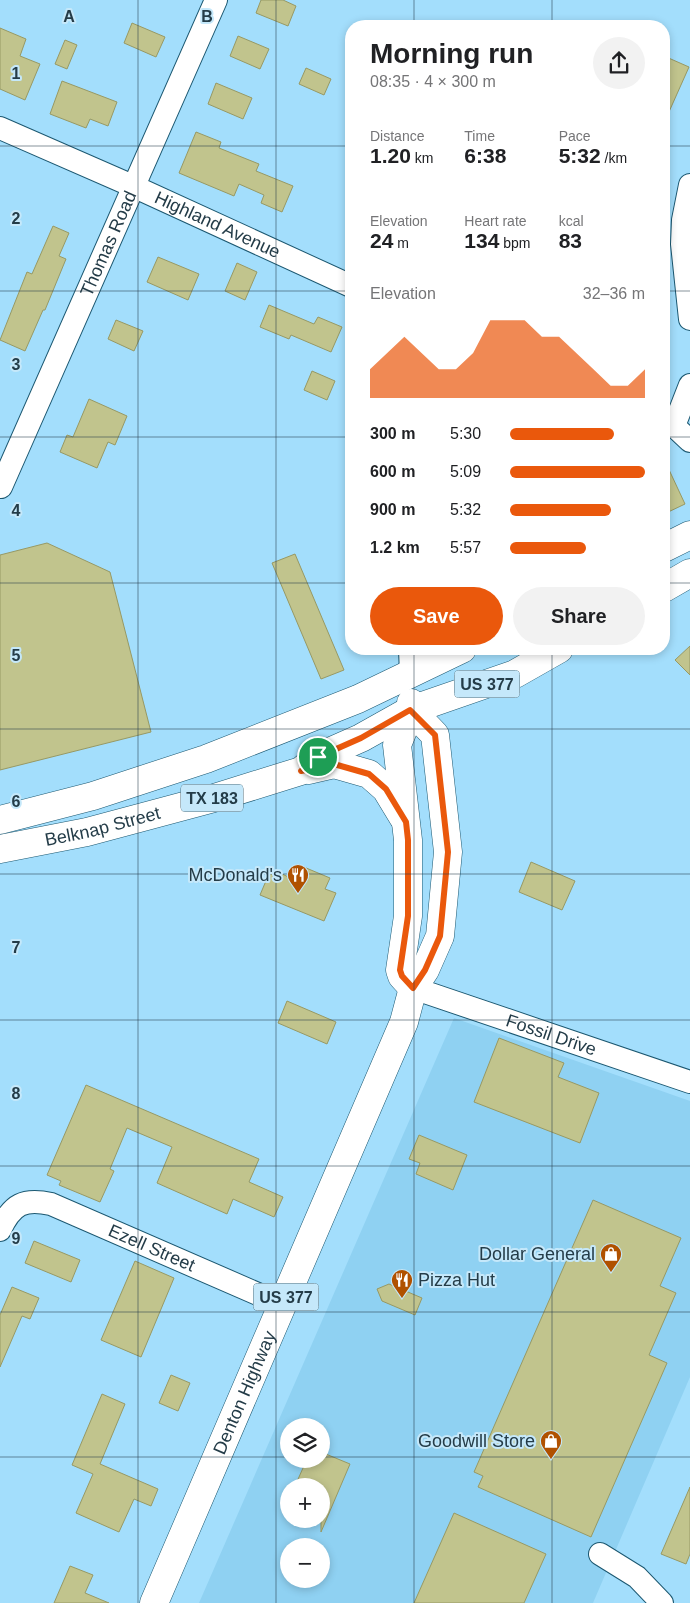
<!DOCTYPE html>
<html lang="en">
<head>
<meta charset="utf-8">
<style>
	:root { --surface:#fff; --page:#f2f2f2; --text:#202124; --muted:#757577; --accent:#ea580c }
	body { margin:0; font-family:Helvetica,sans-serif; background:var(--page); color:var(--text); height:100vh; display:flex; flex-direction:column; font-size:19px; white-space:nowrap }
	* { box-sizing:border-box; margin:0 }
	p { font-size:16px; color:var(--muted) }
	.icon { flex:none; width:28px; height:28px; fill:none; stroke:currentColor; stroke-width:2; stroke-linecap:round; stroke-linejoin:round }
	.map { position:relative; flex:1; overflow:hidden }
	.panel { position:absolute; left:345px; top:20px; width:325px; height:635px; display:flex; flex-direction:column; background:var(--surface); border-radius:20px; box-shadow:0 2px 8px #0003 }
	.panel>* { flex:none }
	.fabs { position:absolute; left:280px; top:1418px; display:grid; gap:10px }
	.fabs a { display:grid; place-items:center; width:50px; height:50px; border-radius:50%; background:var(--surface); box-shadow:0 2px 8px #0003; font-size:25px }
	.pin { position:absolute; display:grid; place-items:center; width:42px; height:42px; color:#fff; margin:-21px; border:2px solid #fff; border-radius:50%; box-shadow:0 1px 5px #0007 }
	.round { display:grid; place-items:center; flex:none; width:52px; height:52px; border-radius:26px; background:var(--page) }
	.summary { display:flex; align-items:center; justify-content:space-between; height:85px; padding:0 25px }
	h1 { font-size:28px; font-weight:600; line-height:38px }
	.metrics { display:grid; grid-template-columns:repeat(3,1fr); gap:8px; height:85px; padding:5px 25px }
	.metrics div { display:grid; align-content:center }
	.metrics b { font-size:21px; font-weight:600 }
	.metrics small { font-size:14px; font-weight:400 }
	.metrics p { font-size:14px }
	.chart { height:140px; padding:10px 25px }
	.chart p { display:flex; justify-content:space-between }
	.chart svg { width:100%; height:90px; margin-top:5px; fill:var(--accent); opacity:.7 }
	.primary-button { display:flex; gap:10px; margin-top:auto; padding:10px 25px }
	.primary-button a { flex:1; height:58px; border-radius:30px; background:var(--accent); color:#fff; font-size:20px; font-weight:600; line-height:58px; text-align:center }
	.primary-button a+a { background:var(--page); color:var(--text) }
	ul { padding:0 25px; list-style:none; font-size:16px }
	li { display:grid; grid-template-columns:80px 60px 1fr; align-items:center; height:38px }
	li i { height:12px; border-radius:6px; background:var(--accent) }
	.map>svg:first-child { display:block }
</style>
</head>
<body>
<div class="map">
<svg width="690" height="1603" viewBox="0 0 690 1603">
	<rect width="100%" height="100%" fill="#a3defc"/>
	<path fill="#8fd1f2" fill-rule="evenodd" d="M454 1018 690 1101V1377L593 1603H199ZM289 1426H321V1459H289ZM289 1486H321V1519H289ZM289 1546H321V1579H289Z"/>
	<g fill="#c1c48d" stroke="#979964">
		<path d="M261 0H283L296 6 288 26 256 13Z"/>
		<path d="M132 23 165 37 156 57 124 43Z"/>
		<path d="M0 28 26 39 20 56 40 64 25 100 0 89Z"/>
		<path d="M238 36 269 49 260 69 230 56Z"/>
		<path d="M65 40 77 45 67 69 55 64Z"/>
		<path d="M664 56 689 67 664 123Z"/>
		<path d="M306 68 331 79 324 95 299 84Z"/>
		<path d="M62 81 117 102 108 126 90 119 86 128 50 114Z"/>
		<path d="M216 83 252 98 243 119 208 104Z"/>
		<path d="M196 132 221 142 219 148 259 164 256 171 293 186 282 212 261 203 264 195 239 184 234 196 179 173Z"/>
		<path d="M53 226 69 233 59 256 66 259 45 310H43L25 351 0 340 27 272 32 274Z"/>
		<path d="M158 257 199 274 188 300 147 282Z"/>
		<path d="M237 263 257 272 245 300 225 291Z"/>
		<path d="M269 305 314 324 318 317 342 327 331 352 291 335 289 339 260 327Z"/>
		<path d="M116 320 143 331 134 351 108 339Z"/>
		<path d="M312 371 335 381 327 400 304 390Z"/>
		<path d="M89 399 127 416 115 445 108 442 97 468 60 452 67 435 73 437Z"/>
		<path d="M664 459 685 504 664 514Z"/>
		<path d="M47 543 110 572 151 732 0 770V555Z"/>
		<path d="M295 554 344 670 321 679 272 563Z"/>
		<path d="M690 646V675L675 660Z"/>
		<path d="M531 862 575 881 562 910 519 892Z"/>
		<path d="M299 865 330 878 325 889 336 893 324 921 260 895 271 869 293 879Z"/>
		<path d="M287 1001 336 1022 327 1044 278 1023Z"/>
		<path d="M499 1038 564 1063 558 1077 599 1093 580 1143 474 1102Z"/>
		<path d="M86 1085 259 1159 249 1182 283 1197 274 1217 233 1199 227 1214 157 1183 172 1147 127 1128 110 1169 114 1171 100 1202 59 1185 61 1181 47 1175Z"/>
		<path d="M419 1135 467 1155 453 1190 416 1174 420 1163 409 1159Z"/>
		<path d="M593 1200 681 1238 660 1286 676 1293 649 1355 667 1363 591 1537 478 1487 483 1476 474 1472Z"/>
		<path d="M34 1241 80 1260 71 1282 25 1263Z"/>
		<path d="M135 1261 174 1278 141 1357 101 1340Z"/>
		<path d="M389 1284 422 1298 415 1315 382 1301 377 1289Z"/>
		<path d="M12 1287 39 1298 30 1319 22 1316 0 1367V1315Z"/>
		<path d="M171 1375 190 1383 178 1411 159 1403Z"/>
		<path d="M102 1394 125 1404 100 1464 158 1489 151 1506 134 1499 119 1532 76 1513 93 1474 72 1465Z"/>
		<path d="M321 1452 350 1464 321 1532V1486H295L307 1459H321Z"/>
		<path d="M690 1487V1554L686 1564 661 1554Z"/>
		<path d="M454 1513 546 1554 524 1603H414Z"/>
		<path d="M70 1566 93 1575 85 1593 109 1603H54Z"/>
	</g>
	<g fill="none" stroke-linecap="round" stroke-linejoin="round">
		<g stroke="#1c5871" stroke-width="24">
			<g id="minor">
				<path id="s1" d="M0 128 135 187 351 286"/>
				<path d="M690 185 683 220 682 244 690 319"/>
				<path d="M674 426 690 385"/>
				<path d="M674 426 690 441"/>
				<path id="s2" d="M1 487 216 0"/>
				<path d="M410 649 411 674"/>
				<path id="s3" d="M413 988 690 1082"/>
				<path id="s4" d="M0 1230C12 1204 24 1198 51 1204L283 1305"/>
				<path d="M600 1554 637 1577 662 1603"/>
			</g>
		</g>
		<g stroke="#1c5871" stroke-width="29">
			<g id="major">
				<path d="M664 548 690 535"/>
				<path d="M664 588 690 573"/>
				<path d="M411 703V710L397 745 408 840V916L400 970 402 976 413 988"/>
				<path d="M308 770 334 764 369 774 386 789 403 817"/>
				<path d="M0 820 93 796 206 759 358 699 462 649"/>
				<path id="s5" d="M0 849 87 832 214 798 301 771 318 757 361 738 411 710 515 674 559 649"/>
				<path id="s6" d="M154 1603 404 1022 413 988 425 970 440 936 448 852 435 735 411 710"/>
			</g>
		</g>
		<use href="#minor" stroke="#fff" stroke-width="22"/>
		<use href="#major" stroke="#fff" stroke-width="28"/>
	</g>
	<g fill="none" stroke-linecap="round" stroke-linejoin="round">
		<g stroke="#fff" stroke-width="10">
			<path id="route" d="M410 710 435 735 448 852 440 936 425 970 413 988 402 976 400 970 408 916V840L406 822 386 789 369 774 334 764 301 771 318 757 361 738Z"/>
		</g>
		<use href="#route" stroke="#ea580c" stroke-width="6"/>
	</g>
	<path fill="none" stroke="#243c48" stroke-width="1" stroke-opacity="0.55" d="M138 0V1603M276 0V1603M414 0V26M552 0V26M0 146H351M664 146H690M0 291H351M664 291H690M0 437H351M664 437H690M0 583H351M664 583H690M414 649V1603M552 649V1603M0 729H690M0 874H690M0 1020H690M0 1166H690M0 1312H690M0 1457H289M321 1457H690"/>
	<defs>
		<g id="restaurant-pin" transform="scale(1.125)"><path d="M0 17L-7.5 6A9.5 9.5 0 1 1 7.5 6Z" fill="#b05100" stroke="#c5e8fa"/><path d="M-5-6h1v4h1v-4h1v4h1v-4h1v5L-1.5 .5V6h-2V.5L-5-1ZM5-6V6H3V1.5H1.5Q1.5-4 5-6Z" fill="#fff"/></g>
		<g id="shop-pin" transform="scale(1.125)"><path d="M0 17L-7.5 6A9.5 9.5 0 1 1 7.5 6Z" fill="#b05100" stroke="#c5e8fa"/><path d="M-5-2.5h2.3a2.7 3.5 0 0 1 5.4 0H5L5.5 6h-11ZM-1.5-2.5h3a1.5 2.3 0 0 0-3 0Z" fill="#fff"/></g>
	</defs>
	<g fill-rule="evenodd">
		<use href="#restaurant-pin" x="298" y="875"/>
		<use href="#shop-pin" x="611" y="1254"/>
		<use href="#restaurant-pin" x="402" y="1280"/>
		<use href="#shop-pin" x="551" y="1441"/>
	</g>
	<g text-anchor="middle" dominant-baseline="central" stroke-width="4" stroke-linejoin="round" paint-order="stroke">
		<g fill="#c5e8fa" stroke="#54707d" stroke-width="1">
			<rect x="454.5" y="670.5" width="65" height="27" rx="4"/>
			<rect x="181" y="784.5" width="62" height="27" rx="4"/>
			<rect x="253.5" y="1283.5" width="65" height="27" rx="4"/>
		</g>
		<g font-size="16" font-weight="bold" fill="#243c48">
			<text x="487" y="684">US 377</text>
			<text x="212" y="798">TX 183</text>
			<text x="286" y="1297">US 377</text>
		</g>
		<g font-size="18" fill="#243c48" stroke="#c5e8fa">
			<text stroke="none"><textPath href="#s1" startOffset="238">Highland Avenue</textPath></text>
			<text stroke="none"><textPath href="#s2" startOffset="266">Thomas Road</textPath></text>
			<text stroke="none"><textPath href="#s5" startOffset="105">Belknap Street</textPath></text>
			<text stroke="none"><textPath href="#s3" startOffset="146">Fossil Drive</textPath></text>
			<text stroke="none"><textPath href="#s4" startOffset="174">Ezell Street</textPath></text>
			<text stroke="none"><textPath href="#s6" startOffset="229">Denton Highway</textPath></text>
		</g>
		<g font-size="18" fill="#243c48" stroke="#c5e8fa" text-anchor="end">
			<text x="282" y="875">McDonald's</text>
			<text x="595" y="1254">Dollar General</text>
			<text x="418" y="1280" text-anchor="start">Pizza Hut</text>
			<text x="535" y="1441">Goodwill Store</text>
		</g>
	</g>
	<g font-size="16" text-anchor="middle" font-weight="bold" fill="#243c48" stroke="#c5e8fa" stroke-width="4" stroke-linejoin="round" paint-order="stroke">
		<text x="69" y="22">A</text>
		<text x="207" y="22">B</text>
		<text x="16" y="79">1</text>
		<text x="16" y="224">2</text>
		<text x="16" y="370">3</text>
		<text x="16" y="516">4</text>
		<text x="16" y="661">5</text>
		<text x="16" y="807">6</text>
		<text x="16" y="953">7</text>
		<text x="16" y="1099">8</text>
		<text x="16" y="1244">9</text>
	</g>
</svg>
<div class="fabs">
<a><svg class="icon" aria-label="layers" viewBox="0 0 24 24"><path d="M12 4l9 5-9 5-9-5zM3 14l9 5 9-5"/></svg></a>
<a>+</a>
<a>−</a>
</div>
<div class="pin" style="left:318px;top:757px;background:#1e9e55"><svg class="icon" aria-label="arrive" viewBox="0 0 24 24"><path d="M6 21V4h12l-3 4 3 4H6"/></svg></div>
<section class="panel">
<div class="summary"><div><h1>Morning run</h1><p>08:35 · 4 × 300 m</p></div><a class="round"><svg class="icon" aria-label="share" viewBox="0 0 24 24"><path d="M12 15V3M7 8l5-5 5 5M5 13v7h14v-7"/></svg></a></div>
<div class="metrics">
<div><p>Distance</p><b>1.20<small> km</small></b></div>
<div><p>Time</p><b>6:38</b></div>
<div><p>Pace</p><b>5:32<small> /km</small></b></div>
</div>
<div class="metrics">
<div><p>Elevation</p><b>24<small> m</small></b></div>
<div><p>Heart rate</p><b>134<small> bpm</small></b></div>
<div><p>kcal</p><b>83</b></div>
</div>
<div class="chart"><p><span>Elevation</span>32–36 m</p>
<svg viewBox="0 0 160 44" preserveAspectRatio="none"><path d="M0 44V30L10 22L20 14L30 22L40 30L50 30L60 22L70 6L80 6L90 6L100 14L110 14L120 22L130 30L140 38L150 38L160 30V44z"/></svg>
</div>
<ul>
<li><b>300 m</b>5:30<i style="width:77%"></i></li>
<li><b>600 m</b>5:09<i style="width:100%"></i></li>
<li><b>900 m</b>5:32<i style="width:75%"></i></li>
<li><b>1.2 km</b>5:57<i style="width:56%"></i></li>
</ul>
<div class="primary-button"><a>Save</a><a>Share</a></div>
</section>
</div>
</body>
</html>
